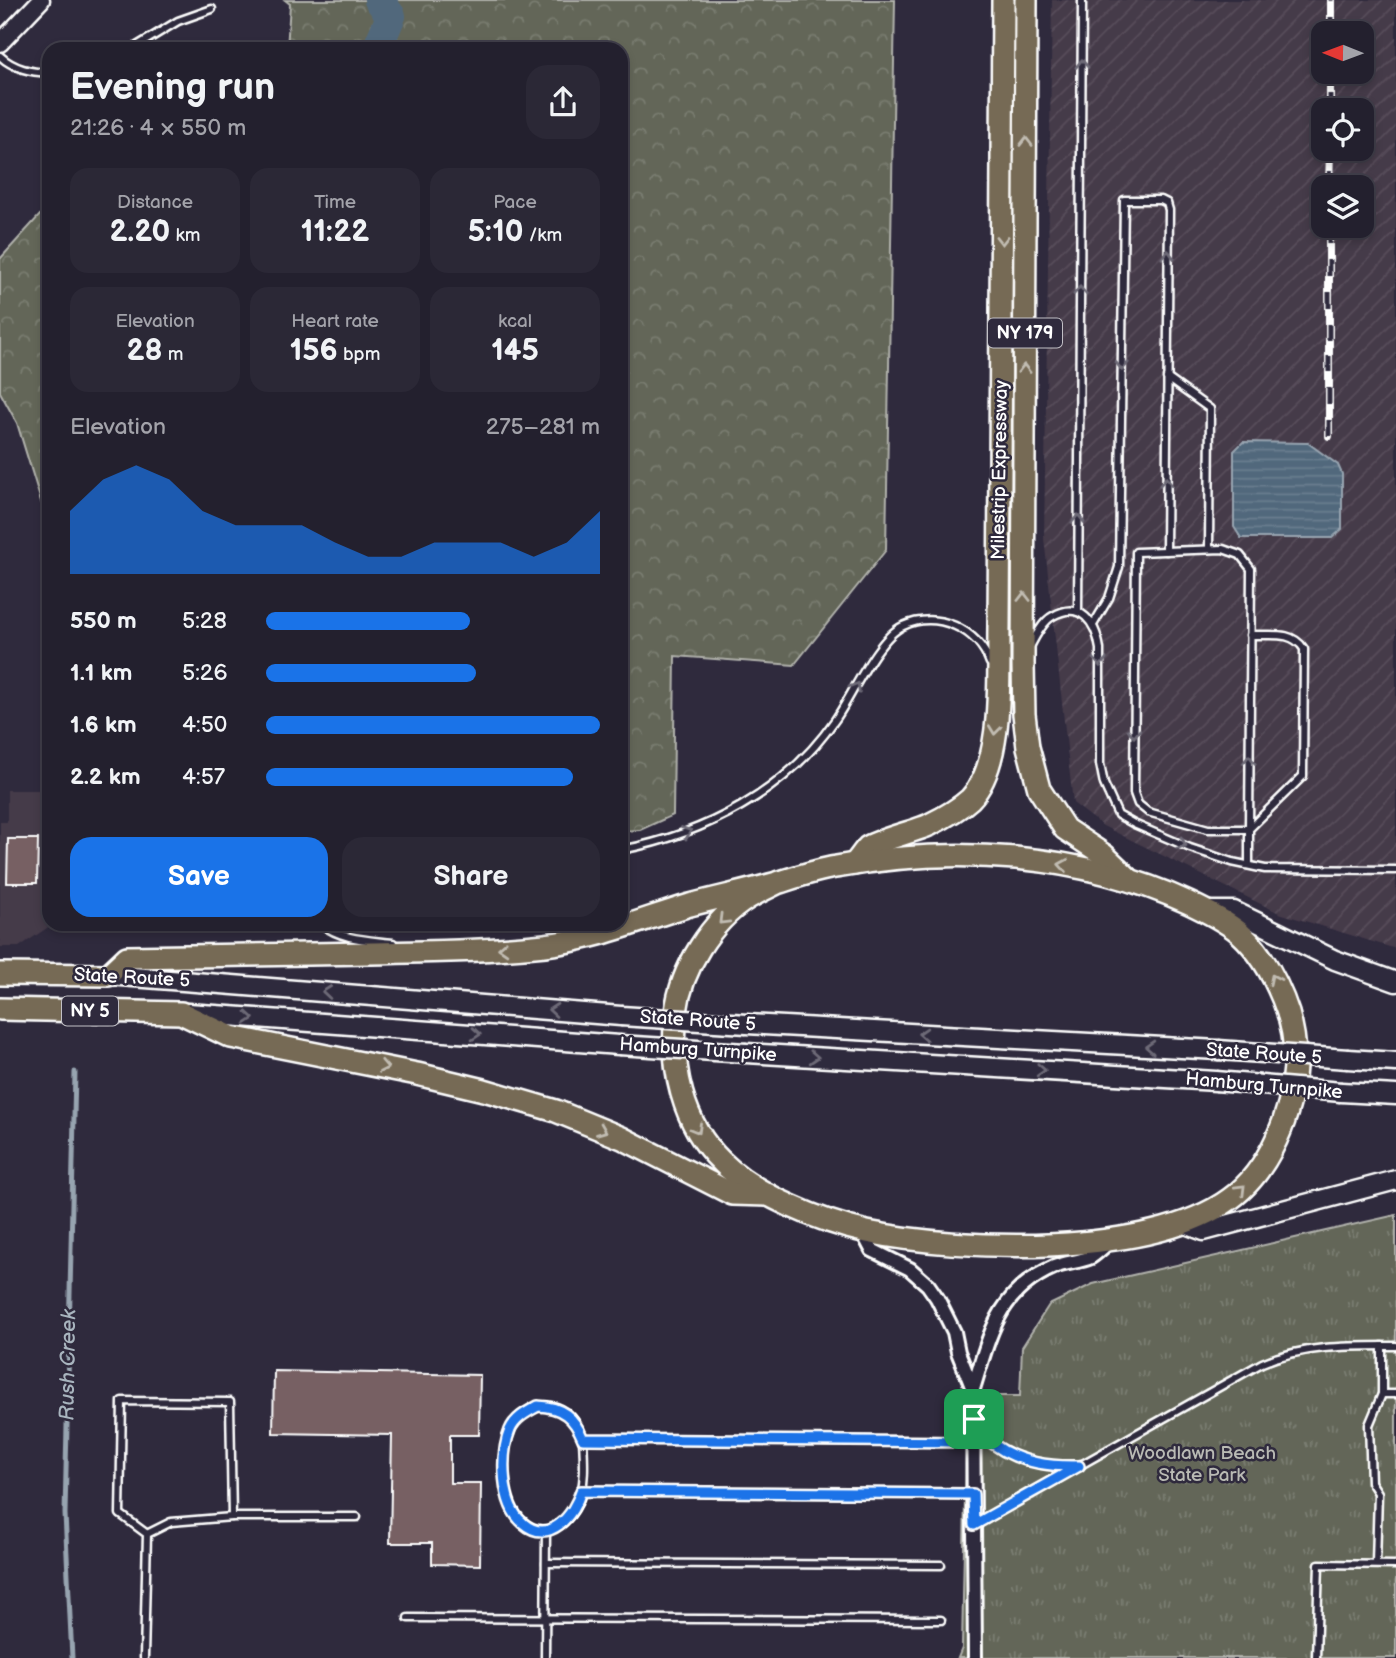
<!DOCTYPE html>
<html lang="en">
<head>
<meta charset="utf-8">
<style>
	:root { --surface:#23202e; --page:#2b2836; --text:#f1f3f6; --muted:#a3a3aa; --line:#403e4a; --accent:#1a73e8 }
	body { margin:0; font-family:"Balsamiq Sans",sans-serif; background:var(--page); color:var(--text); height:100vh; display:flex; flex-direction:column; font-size:26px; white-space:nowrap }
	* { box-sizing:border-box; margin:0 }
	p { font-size:23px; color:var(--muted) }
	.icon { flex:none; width:38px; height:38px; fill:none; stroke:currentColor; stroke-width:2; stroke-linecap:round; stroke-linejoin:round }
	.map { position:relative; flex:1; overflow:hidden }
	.drawer { position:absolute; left:42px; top:42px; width:586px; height:889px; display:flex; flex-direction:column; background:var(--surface); border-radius:21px; box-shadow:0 4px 10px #0003,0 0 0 2px var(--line) }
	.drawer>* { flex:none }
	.needle { width:46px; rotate:271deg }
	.tools { position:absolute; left:1311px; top:21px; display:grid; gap:14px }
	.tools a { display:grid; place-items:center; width:63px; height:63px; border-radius:14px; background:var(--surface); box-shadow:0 4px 10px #0003,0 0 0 2px var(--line); font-size:35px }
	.pin { position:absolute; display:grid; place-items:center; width:60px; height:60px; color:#fff; margin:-30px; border-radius:14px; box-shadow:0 4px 10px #0006 }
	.round { display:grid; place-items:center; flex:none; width:74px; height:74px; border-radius:21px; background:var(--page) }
	.headline { display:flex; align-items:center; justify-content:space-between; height:119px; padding:0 28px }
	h1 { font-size:38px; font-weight:600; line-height:52px }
	.stats { display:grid; grid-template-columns:repeat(3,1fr); gap:10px; height:119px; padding:7px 28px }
	.stats div { display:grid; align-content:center; border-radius:18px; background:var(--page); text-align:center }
	.stats b { font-size:30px; font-weight:600 }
	.stats small { font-size:19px; font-weight:400 }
	.stats p { font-size:19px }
	.chart { height:196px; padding:14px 28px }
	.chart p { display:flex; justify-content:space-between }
	.chart svg { width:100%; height:126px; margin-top:7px; fill:var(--accent); opacity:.7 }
	.button { display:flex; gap:14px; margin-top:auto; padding:14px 28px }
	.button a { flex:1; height:80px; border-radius:21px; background:var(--accent); color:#fff; font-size:28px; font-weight:600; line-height:80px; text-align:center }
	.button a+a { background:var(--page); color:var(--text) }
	ul { padding:0 28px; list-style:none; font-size:23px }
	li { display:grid; grid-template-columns:112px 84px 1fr; align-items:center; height:52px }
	li i { height:18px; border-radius:9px; background:var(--accent) }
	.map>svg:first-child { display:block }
</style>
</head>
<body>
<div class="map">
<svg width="1396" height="1658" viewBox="0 0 1396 1658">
	<defs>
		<pattern id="industrial-furrows" width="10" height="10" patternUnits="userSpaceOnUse" patternTransform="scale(1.75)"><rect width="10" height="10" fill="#453a49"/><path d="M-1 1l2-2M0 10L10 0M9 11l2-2" fill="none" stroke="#584e5b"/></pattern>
		<pattern id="forest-crowns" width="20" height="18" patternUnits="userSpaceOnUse" patternTransform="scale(1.75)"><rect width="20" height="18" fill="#636658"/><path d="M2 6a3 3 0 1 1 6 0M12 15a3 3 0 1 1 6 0" fill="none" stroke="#7a7d71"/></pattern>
		<pattern id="park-tufts" width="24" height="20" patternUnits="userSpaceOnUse" patternTransform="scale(1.75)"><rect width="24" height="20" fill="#636658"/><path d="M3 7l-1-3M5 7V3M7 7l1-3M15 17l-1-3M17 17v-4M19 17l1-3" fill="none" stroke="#7a7d71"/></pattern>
		<pattern id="water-rules" width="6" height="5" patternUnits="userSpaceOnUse" patternTransform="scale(1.75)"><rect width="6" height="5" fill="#51687c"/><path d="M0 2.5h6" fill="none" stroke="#6b7f90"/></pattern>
	</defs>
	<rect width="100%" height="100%" fill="#2f2a3d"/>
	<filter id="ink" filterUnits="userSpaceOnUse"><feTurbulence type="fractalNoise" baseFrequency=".0143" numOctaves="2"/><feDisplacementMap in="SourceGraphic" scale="14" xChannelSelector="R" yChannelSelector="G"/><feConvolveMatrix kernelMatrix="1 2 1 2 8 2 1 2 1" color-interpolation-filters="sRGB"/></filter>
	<g filter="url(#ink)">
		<path fill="#453a49" d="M7 790H49L50 926 19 947H0V822H7Z"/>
		<path fill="url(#industrial-furrows)" fill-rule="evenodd" d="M1052 0H1396V949L1279 913 1103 826 1073 803 1044 538ZM1323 33H1362V72H1323ZM1323 110H1362V149H1323ZM1323 187H1362V226H1323Z"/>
		<g fill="url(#forest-crowns)" stroke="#b1b2ac" stroke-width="2">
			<path d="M285 0H895L886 550 794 665 675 656 673 815 640 830 621 831V49H287L290 4Z"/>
			<path d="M49 205V546L47 521 17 423 0 392V259Z"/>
		</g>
		<path fill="url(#park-tufts)" stroke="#b1b2ac" stroke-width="2" d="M1396 1215V1658H958L962 1648 967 1396H1020L1022 1347 1049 1305 1093 1284Z"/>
		<path fill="url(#water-rules)" stroke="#97a4b0" stroke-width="2" d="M1243 442 1308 443 1338 465 1342 474V529L1332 538H1241L1234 527V451Z"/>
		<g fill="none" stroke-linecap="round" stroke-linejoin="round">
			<path stroke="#97a4b0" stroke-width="5" d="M72 1658 65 1514 75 1072"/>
			<path stroke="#51687c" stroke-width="30" d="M377 49 391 16 379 0"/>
		</g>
		<g fill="#776164" stroke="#fff" stroke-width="2">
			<path d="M8 839H38L37 883H7Z"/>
			<path d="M274 1371 480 1375 479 1435H450V1483H481L480 1565 432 1564V1543H390L392 1435 273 1433Z"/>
		</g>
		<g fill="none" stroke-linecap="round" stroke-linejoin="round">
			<g stroke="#fff" stroke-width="11">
				<g id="service">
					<path d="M132 49 178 21 212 9"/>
					<path d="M0 56C14 69 31 72 49 73"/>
					<path d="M1167 378 1210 409 1209 549"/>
					<path d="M1078 612 1082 0"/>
					<path d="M1093 625 1109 598 1119 567 1124 200H1161L1167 203 1169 210 1166 551"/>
					<path d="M1030 647C1035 637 1043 621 1053 616 1081 600 1096 623 1100 649V764L1104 784 1118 815 1134 824 1190 848 1232 862 1265 869 1396 870"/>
					<path d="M621 850C705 834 786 792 835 720 852 696 877 638 903 626 937 610 978 629 990 663"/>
					<path d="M1249 865V829L1251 569 1240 555 1223 549 1136 552 1134 793 1138 804 1148 812 1208 829H1249L1303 776 1304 649C1292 630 1270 636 1250 635"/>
					<path d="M322 924C341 940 369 940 393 943"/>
					<path d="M1382 1394H1396"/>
					<path d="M976 1423C996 1457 1040 1468 1077 1466"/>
					<path d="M583 1439C584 1459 586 1484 578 1503 560 1541 520 1538 509 1498 503 1478 501 1449 511 1429 520 1410 547 1398 566 1412 574 1418 579 1430 583 1439L974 1442"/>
					<path d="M581 1491 973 1494"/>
					<path d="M974 1525 1262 1363C1305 1345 1350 1346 1396 1346"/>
					<path d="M147 1534 171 1522 232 1517"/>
					<path d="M546 1563 941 1565"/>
					<path d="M1376 1564 1378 1493 1371 1482 1369 1425 1382 1394V1346"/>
					<path d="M408 1618 941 1620"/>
					<path d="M144 1658 147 1534 120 1514 122 1401 230 1402 232 1517H357"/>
					<path d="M545 1658 546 1530"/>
					<path d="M1316 1658 1319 1564 1396 1565"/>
				</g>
			</g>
			<g stroke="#fff" stroke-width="18">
				<g id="minor">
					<path d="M862 1231 872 1250 910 1269 928 1285 937 1298 954 1332 958 1352 973 1389"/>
					<path d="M975 1658 973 1389C990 1335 997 1292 1054 1267 1066 1262 1080 1262 1091 1257 1097 1253 1103 1247 1108 1243"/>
				</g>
			</g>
			<g stroke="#fff" stroke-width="21">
				<path id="tertiary" d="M0 43 41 0"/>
			</g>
			<g stroke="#fff" stroke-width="23">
				<g id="secondary">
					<path d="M1206 911H1234L1335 960 1396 982"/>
					<path d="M108 975 621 1016"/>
					<path d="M188 1013 619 1045"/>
					<path d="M747 1024 1218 1050"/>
					<path d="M746 1053 1216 1081"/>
					<path d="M1348 1059 1396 1062"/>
					<path d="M1341 1092 1396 1095"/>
					<path d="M1183 1223 1204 1231 1396 1180"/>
				</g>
			</g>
			<g stroke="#fff" stroke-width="26">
				<g id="trunk">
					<path d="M1026 0 1023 665 1024 714 1028 747 1039 789 1065 829 1104 855 1128 878"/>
					<path d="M854 864C859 859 863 852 868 847 876 841 916 831 929 825 943 818 958 810 970 799 1005 763 998 673 999 626L1003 0"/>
					<path d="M0 974 108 975 127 957C208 956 289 955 371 953 429 952 487 951 545 945 596 939 641 920 690 905 720 897 750 891 780 882 799 876 817 870 836 867 952 845 1081 853 1189 903 1206 911 1224 920 1239 932 1260 951 1273 974 1283 999 1292 1021 1296 1043 1295 1067 1292 1114 1269 1171 1230 1199 1150 1258 961 1251 867 1232 822 1222 755 1195 722 1162 682 1124 670 1066 676 1012 681 969 711 921 748 898 758 892 769 887 779 882"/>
					<path d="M0 1009 181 1013 231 1037 417 1074 484 1090 556 1111 622 1138 732 1194 768 1195"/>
				</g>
			</g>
			<use href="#service" stroke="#2f2a3d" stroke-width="6"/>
			<use href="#minor" stroke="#2f2a3d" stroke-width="12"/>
			<use href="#tertiary" stroke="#2f2a3d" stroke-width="16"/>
			<use href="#secondary" stroke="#2f2a3d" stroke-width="18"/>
			<use href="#trunk" stroke="#766a55" stroke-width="21"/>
			<g stroke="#fff" stroke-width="8">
				<g id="rail">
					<path d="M1331 33V0"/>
					<path d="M1330 110V72"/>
					<path d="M1329 187 1330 149"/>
					<path d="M1329 436V226"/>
				</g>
			</g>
			<use href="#rail" stroke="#2f2a3d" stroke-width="5" stroke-dasharray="16" stroke-linecap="butt"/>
			<g stroke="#fff" stroke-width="23" stroke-linecap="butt">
				<g id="secondary-bridge">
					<path d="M621 1016 747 1024"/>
					<path d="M619 1045 746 1053"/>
					<path d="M1218 1050 1348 1059"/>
					<path d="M1216 1081 1341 1092"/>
				</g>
			</g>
			<use href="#secondary-bridge" stroke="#2f2a3d" stroke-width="18"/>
		</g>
		<defs><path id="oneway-chevron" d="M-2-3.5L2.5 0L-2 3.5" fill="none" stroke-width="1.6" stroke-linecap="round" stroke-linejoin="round" transform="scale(1.75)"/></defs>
		<g stroke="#6d6a77">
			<use href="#oneway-chevron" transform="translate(1082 64) rotate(-90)"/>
			<use href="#oneway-chevron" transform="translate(1168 255) rotate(-89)"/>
			<use href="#oneway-chevron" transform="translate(1080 291) rotate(-90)"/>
			<use href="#oneway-chevron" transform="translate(1122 366) rotate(91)"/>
			<use href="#oneway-chevron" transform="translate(1166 482) rotate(-89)"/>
			<use href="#oneway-chevron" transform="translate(1078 519) rotate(-90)"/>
			<use href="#oneway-chevron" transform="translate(1100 662) rotate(90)"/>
			<use href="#oneway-chevron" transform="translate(856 687) rotate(-58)"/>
			<use href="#oneway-chevron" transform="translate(1134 733) rotate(91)"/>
			<use href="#oneway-chevron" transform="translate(1249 760) rotate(-90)"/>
			<use href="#oneway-chevron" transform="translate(687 832) rotate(-21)"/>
			<use href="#oneway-chevron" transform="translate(1182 844) rotate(22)"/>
			<use href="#oneway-chevron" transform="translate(327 992) rotate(-175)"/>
			<use href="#oneway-chevron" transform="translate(553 1010) rotate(-175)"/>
			<use href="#oneway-chevron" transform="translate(249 1018) rotate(4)"/>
			<use href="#oneway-chevron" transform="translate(476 1034) rotate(4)"/>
			<use href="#oneway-chevron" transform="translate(923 1034) rotate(-177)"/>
			<use href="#oneway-chevron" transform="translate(1150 1047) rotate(-177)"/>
			<use href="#oneway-chevron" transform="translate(814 1057) rotate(3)"/>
			<use href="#oneway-chevron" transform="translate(1041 1070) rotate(3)"/>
		</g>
		<g stroke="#c1bcb2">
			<use href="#oneway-chevron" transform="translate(1026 142) rotate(-90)"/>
			<use href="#oneway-chevron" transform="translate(1002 240) rotate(90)"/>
			<use href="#oneway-chevron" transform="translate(1024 369) rotate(-90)"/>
			<use href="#oneway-chevron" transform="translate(1024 597) rotate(-90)"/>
			<use href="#oneway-chevron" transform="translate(995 730) rotate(97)"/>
			<use href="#oneway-chevron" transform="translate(1063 865) rotate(-170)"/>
			<use href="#oneway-chevron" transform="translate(723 920) rotate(135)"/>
			<use href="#oneway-chevron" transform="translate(503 948) rotate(177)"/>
			<use href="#oneway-chevron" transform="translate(1274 979) rotate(-116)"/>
			<use href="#oneway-chevron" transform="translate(384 1067) rotate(11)"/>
			<use href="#oneway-chevron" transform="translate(697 1129) rotate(60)"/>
			<use href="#oneway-chevron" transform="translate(602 1130) rotate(22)"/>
			<use href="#oneway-chevron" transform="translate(1241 1189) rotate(-45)"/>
		</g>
	</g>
	<g fill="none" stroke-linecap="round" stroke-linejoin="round" filter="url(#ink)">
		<g stroke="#fff" stroke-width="14">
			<path id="route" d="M538 1406C562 1407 574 1417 583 1439L974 1442V1419C977 1424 980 1433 985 1437 1010 1461 1046 1467 1079 1466L974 1525 973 1494 581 1491C574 1515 549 1546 523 1523 501 1505 500 1455 510 1430 515 1418 527 1412 538 1406Z"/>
		</g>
		<use href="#route" stroke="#1a73e8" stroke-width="9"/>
	</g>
	<g text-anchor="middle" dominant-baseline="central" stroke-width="5" stroke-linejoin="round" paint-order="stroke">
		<g fill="#2f2a3d" stroke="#c1bfc5" stroke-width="2">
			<rect x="988" y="318.5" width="74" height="29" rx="5"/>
			<rect x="62" y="996.5" width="56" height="29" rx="5"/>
		</g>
		<g font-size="18" font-weight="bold" fill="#fff">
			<text x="1025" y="333">NY 179</text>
			<text x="90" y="1011">NY 5</text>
		</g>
		<g font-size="19" fill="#fff" stroke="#2f2a3d">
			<text transform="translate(1000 470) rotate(-89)">Milestrip Expressway</text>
			<text transform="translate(132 978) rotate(3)">State Route 5</text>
			<text transform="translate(698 1021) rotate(4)">State Route 5</text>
			<text transform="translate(698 1050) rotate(4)">Hamburg Turnpike</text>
			<text transform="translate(1264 1054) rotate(4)">State Route 5</text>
			<text transform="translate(1264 1086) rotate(5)">Hamburg Turnpike</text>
		</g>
		<g font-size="19" fill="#b9bab4" stroke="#2f2a3d">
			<text x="1202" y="1453">Woodlawn Beach<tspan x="1202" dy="22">State Park</tspan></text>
		</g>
		<g font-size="21" font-style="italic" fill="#a8b4be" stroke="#2f2a3d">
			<text transform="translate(68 1365) rotate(-89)">Rush Creek</text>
		</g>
	</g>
</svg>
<div class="tools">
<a><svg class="needle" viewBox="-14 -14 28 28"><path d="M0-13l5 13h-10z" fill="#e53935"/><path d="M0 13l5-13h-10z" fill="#a3a3aa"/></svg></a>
<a><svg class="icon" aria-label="locate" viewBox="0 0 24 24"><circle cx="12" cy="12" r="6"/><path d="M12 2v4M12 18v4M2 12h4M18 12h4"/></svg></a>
<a><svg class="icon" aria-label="layers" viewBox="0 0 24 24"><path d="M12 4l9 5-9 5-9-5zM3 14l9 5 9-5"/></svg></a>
</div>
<div class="pin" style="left:974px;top:1419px;background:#1e9e55"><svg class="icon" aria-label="arrive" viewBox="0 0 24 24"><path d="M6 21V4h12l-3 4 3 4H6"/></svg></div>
<section class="drawer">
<div class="headline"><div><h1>Evening run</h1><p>21:26 · 4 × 550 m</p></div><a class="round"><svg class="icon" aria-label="share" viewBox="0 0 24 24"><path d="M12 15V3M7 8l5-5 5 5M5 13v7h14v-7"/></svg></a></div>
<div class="stats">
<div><p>Distance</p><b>2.20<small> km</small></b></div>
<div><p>Time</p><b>11:22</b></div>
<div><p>Pace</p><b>5:10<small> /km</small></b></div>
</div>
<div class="stats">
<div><p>Elevation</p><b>28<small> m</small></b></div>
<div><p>Heart rate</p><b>156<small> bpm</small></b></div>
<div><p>kcal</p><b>145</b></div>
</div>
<div class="chart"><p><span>Elevation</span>275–281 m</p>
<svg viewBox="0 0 160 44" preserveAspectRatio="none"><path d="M0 44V22L10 11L20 6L30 11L40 22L50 27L60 27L70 27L80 33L90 38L100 38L110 33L120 33L130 33L140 38L150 33L160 22V44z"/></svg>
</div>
<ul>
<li><b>550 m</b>5:28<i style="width:61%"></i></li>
<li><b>1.1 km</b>5:26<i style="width:63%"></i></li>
<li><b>1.6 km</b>4:50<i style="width:100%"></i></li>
<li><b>2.2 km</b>4:57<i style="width:92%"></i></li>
</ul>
<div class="button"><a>Save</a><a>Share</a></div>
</section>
</div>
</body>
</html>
